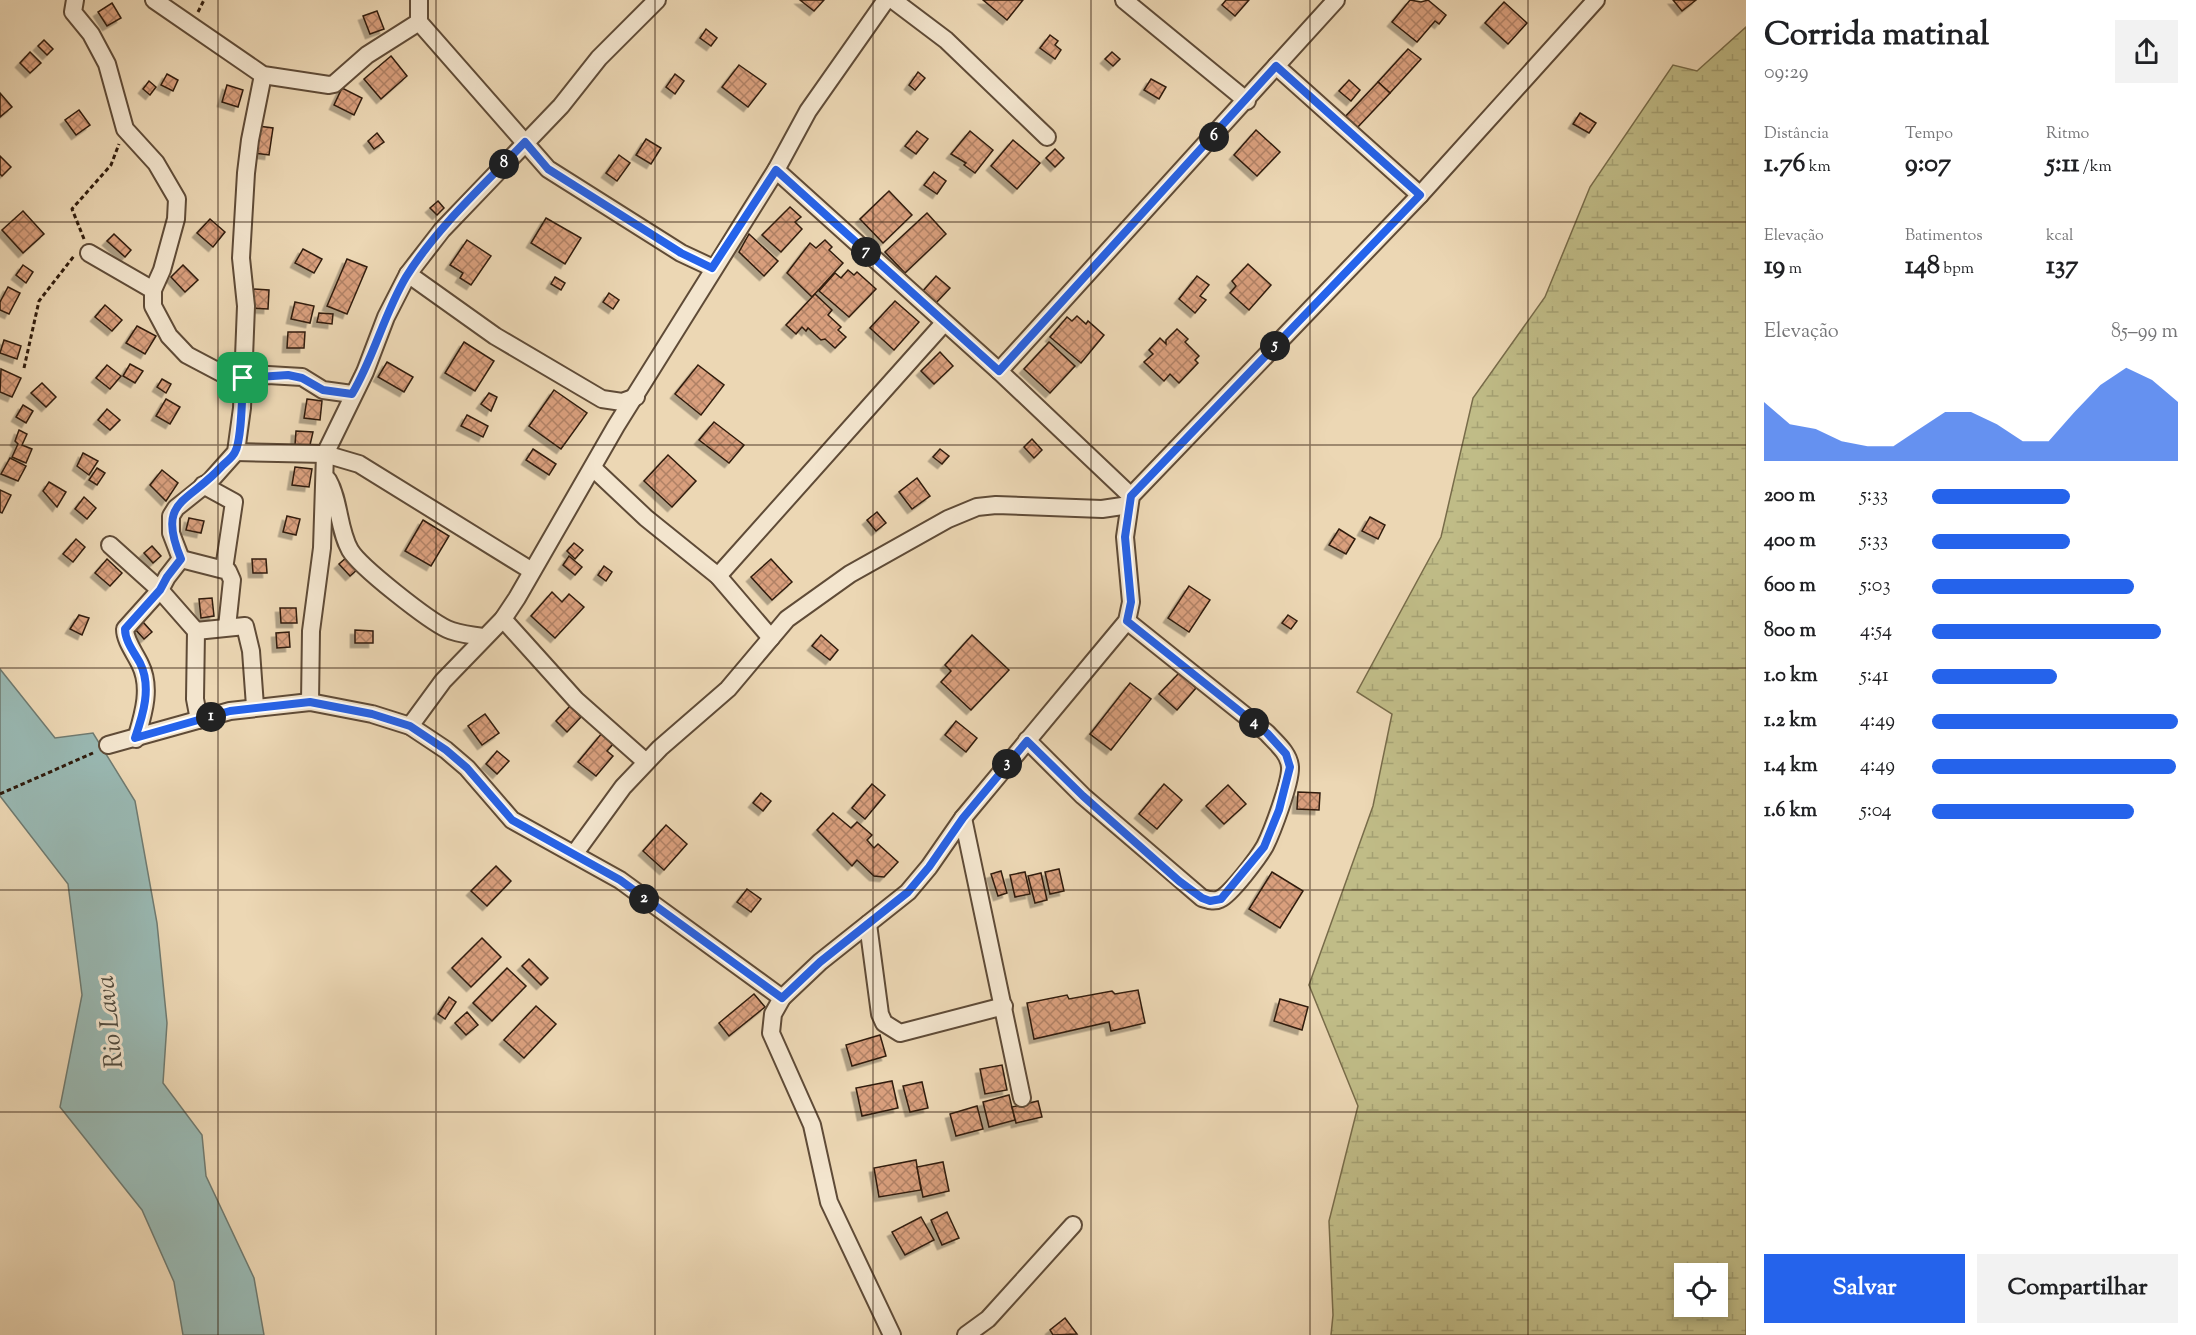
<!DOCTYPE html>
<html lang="pt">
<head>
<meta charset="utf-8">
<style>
	:root { --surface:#fff; --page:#f2f2f2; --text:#202124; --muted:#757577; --accent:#2563eb }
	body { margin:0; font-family:"Sorts Mill Goudy",serif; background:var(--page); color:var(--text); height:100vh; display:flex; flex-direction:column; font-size:22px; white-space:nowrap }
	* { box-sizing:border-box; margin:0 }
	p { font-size:20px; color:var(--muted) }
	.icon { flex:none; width:33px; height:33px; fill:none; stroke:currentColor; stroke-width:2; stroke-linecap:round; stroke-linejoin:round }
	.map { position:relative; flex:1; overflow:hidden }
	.panel { display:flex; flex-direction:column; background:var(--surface); width:450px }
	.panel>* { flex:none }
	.controls { position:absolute; left:1674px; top:1263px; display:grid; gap:12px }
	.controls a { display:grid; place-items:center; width:54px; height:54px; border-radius:0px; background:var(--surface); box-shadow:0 3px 9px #0003; font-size:30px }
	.pin { position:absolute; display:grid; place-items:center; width:51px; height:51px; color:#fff; margin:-26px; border-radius:12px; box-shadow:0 3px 9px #0006 }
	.km { position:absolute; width:30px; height:30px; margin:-15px; border-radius:50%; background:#222; color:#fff; font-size:16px; line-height:30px; text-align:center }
	.round { display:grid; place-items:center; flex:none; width:63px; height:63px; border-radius:0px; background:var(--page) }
	.summary { display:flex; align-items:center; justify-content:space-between; height:102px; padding:0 18px }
	h1 { font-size:33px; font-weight:700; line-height:45px }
	.metrics { display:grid; grid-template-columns:repeat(3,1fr); gap:9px; height:102px; padding:6px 18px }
	.metrics div { display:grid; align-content:center }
	.metrics b { font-size:26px; font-weight:700 }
	.metrics small { font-size:16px; font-weight:400 }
	.metrics p { font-size:16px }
	.chart { height:168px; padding:12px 18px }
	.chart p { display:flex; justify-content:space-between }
	.chart svg { width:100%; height:108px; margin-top:6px; fill:var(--accent); opacity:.7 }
	.cta { display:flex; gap:12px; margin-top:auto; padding:12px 18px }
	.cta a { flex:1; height:69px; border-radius:0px; background:var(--accent); color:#fff; font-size:24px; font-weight:700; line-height:69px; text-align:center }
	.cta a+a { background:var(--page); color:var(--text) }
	ul { padding:0 18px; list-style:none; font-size:20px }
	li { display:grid; grid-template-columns:96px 72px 1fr; align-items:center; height:45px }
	li i { height:15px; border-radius:8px; background:var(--accent) }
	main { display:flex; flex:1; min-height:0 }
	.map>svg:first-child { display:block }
</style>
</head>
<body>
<main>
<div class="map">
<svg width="1746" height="1335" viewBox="0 0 1746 1335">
	<defs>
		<pattern id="wetland-marsh" width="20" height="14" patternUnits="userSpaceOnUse" patternTransform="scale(1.5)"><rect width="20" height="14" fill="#c0bc87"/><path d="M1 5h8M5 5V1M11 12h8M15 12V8" fill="none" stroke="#a5a173"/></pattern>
		<pattern id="building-cross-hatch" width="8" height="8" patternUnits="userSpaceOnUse" patternTransform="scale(1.5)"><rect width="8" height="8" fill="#d99f7d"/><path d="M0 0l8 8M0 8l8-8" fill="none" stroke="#b08165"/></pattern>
		<filter id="shadow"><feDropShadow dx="-4.5" dy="4.5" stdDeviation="0" flood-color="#0004"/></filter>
	</defs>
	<rect width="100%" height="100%" fill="#ecd7b4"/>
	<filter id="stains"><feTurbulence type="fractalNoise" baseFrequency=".00333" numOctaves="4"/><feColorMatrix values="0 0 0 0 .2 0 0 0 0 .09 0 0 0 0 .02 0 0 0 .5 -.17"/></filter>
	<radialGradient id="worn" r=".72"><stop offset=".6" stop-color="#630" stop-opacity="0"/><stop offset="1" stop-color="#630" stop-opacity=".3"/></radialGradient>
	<path fill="url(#wetland-marsh)" stroke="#786c4a" stroke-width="1.5" fill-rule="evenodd" d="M1746 27V1335H1331L1333 1315 1329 1221 1358 1106 1309 985 1373 806 1392 714 1357 692 1441 537 1473 398 1545 297 1590 187 1673 65 1697 71ZM1684 1274H1718V1306H1684Z"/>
	<path fill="#99b8b2" stroke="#6f7a70" stroke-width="1.5" d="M0 669 55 738 93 733 135 801 157 923 167 1023 163 1083 202 1135 206 1176 254 1278 264 1335H183L174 1282 142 1210 60 1107 82 995 68 884 0 796Z"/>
	<g fill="url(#building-cross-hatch)" stroke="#301c0d" stroke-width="1.5" filter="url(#shadow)">
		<path d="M800 0H824L814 11Z"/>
		<path d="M983 0H1023L1007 20Z"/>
		<path d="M1226 0H1249L1235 16 1222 5Z"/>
		<path d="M1410 0 1421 2 1428 0 1446 15 1439 24 1435 21 1417 42 1392 22Z"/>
		<path d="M1673 0H1696L1682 11Z"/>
		<path d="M1504 2 1527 23 1508 44 1485 23Z"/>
		<path d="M112 3 121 18 107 26 98 12Z"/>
		<path d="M377 11 384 29 370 34 363 16Z"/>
		<path d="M706 29 717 38 711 46 700 38Z"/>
		<path d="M1050 35 1058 41 1055 45 1061 50 1055 59 1040 48Z"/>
		<path d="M44 40 53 49 47 55 38 46Z"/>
		<path d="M1408 49 1421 59 1390 93 1378 82Z"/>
		<path d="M30 52 41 63 30 73 20 63Z"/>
		<path d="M1112 52 1120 59 1113 66 1105 59Z"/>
		<path d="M391 56 407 76 381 99 364 79Z"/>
		<path d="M739 65 766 84 748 107 722 87Z"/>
		<path d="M918 72 925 78 915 90 909 85Z"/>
		<path d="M167 74 178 80 173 91 161 85Z"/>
		<path d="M675 74 684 81 675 94 666 87Z"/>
		<path d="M1151 79 1166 87 1159 99 1144 90Z"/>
		<path d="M1349 80 1360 90 1351 101 1339 91Z"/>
		<path d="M149 81 156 87 150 95 143 89Z"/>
		<path d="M1378 82 1390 93 1356 129 1344 118Z"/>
		<path d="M227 85 243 90 238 107 222 102Z"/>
		<path d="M342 88 362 98 354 115 334 105Z"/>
		<path d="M0 93 12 107 0 117Z"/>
		<path d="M79 110 90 125 76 135 65 120Z"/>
		<path d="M1580 113 1596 123 1589 133 1573 124Z"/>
		<path d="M258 126 273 128 269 155 254 153Z"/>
		<path d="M1256 130 1280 152 1257 176 1234 155Z"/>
		<path d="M917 131 928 139 916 154 905 146Z"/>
		<path d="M970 131 993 150 975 173 964 165 966 163 951 154Z"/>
		<path d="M377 133 384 142 374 149 368 141Z"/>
		<path d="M646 139 661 148 651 164 636 155Z"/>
		<path d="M1013 140 1040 163 1017 189 991 166Z"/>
		<path d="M1055 149 1064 158 1055 167 1046 158Z"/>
		<path d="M619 155 630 163 617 181 606 173Z"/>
		<path d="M0 156 11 167 2 176 0 174Z"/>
		<path d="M934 172 946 181 937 194 924 185Z"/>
		<path d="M889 191 912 215 883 243 860 219Z"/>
		<path d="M438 201 444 208 437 215 430 208Z"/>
		<path d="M790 207 801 217 795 222 802 229 781 252 762 235Z"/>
		<path d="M23 211 44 234 23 253 2 230Z"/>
		<path d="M927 213 946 234 905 273 885 252Z"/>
		<path d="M546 218 581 238 565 264 531 243Z"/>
		<path d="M210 219 225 232 213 247 197 233Z"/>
		<path d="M114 234 131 250 125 257 107 241Z"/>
		<path d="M749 234 778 261 764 276 739 252Z"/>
		<path d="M467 240 491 256 471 285 460 278 463 273 450 265Z"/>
		<path d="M825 240 832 247 829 250 843 263 812 297 787 273 810 243 816 248Z"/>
		<path d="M303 249 322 259 314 273 295 263Z"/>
		<path d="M347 259 367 267 347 314 327 306Z"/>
		<path d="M1248 264 1271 285 1249 310 1230 293 1236 286 1232 281Z"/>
		<path d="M23 265 33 272 26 283 16 275Z"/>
		<path d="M183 265 198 280 185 292 171 277Z"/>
		<path d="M848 270 854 275 857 272 876 289 849 317 819 291 835 273 841 278Z"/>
		<path d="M936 276 950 288 935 304 922 292Z"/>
		<path d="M1197 276 1209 285 1200 296 1206 300 1195 313 1179 299Z"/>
		<path d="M555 277 565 283 561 290 551 284Z"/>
		<path d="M8 287 20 293 9 314 0 310V302Z"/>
		<path d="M252 289 269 290 268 309 251 308Z"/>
		<path d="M609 293 619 300 613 309 603 302Z"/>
		<path d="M815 294 832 310 828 315 841 327 838 330 846 337 835 348 825 339 821 340 808 328 806 331 802 327 796 334 786 325Z"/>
		<path d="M895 301 919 322 894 350 870 328Z"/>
		<path d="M295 302 314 306 310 323 291 319Z"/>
		<path d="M105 305 122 320 112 331 95 317Z"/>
		<path d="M319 313 333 314 332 324 317 322Z"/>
		<path d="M1077 316 1086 324 1088 321 1104 335 1081 363 1050 337 1067 317 1072 321Z"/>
		<path d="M137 326 156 336 145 354 126 343Z"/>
		<path d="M1177 329 1188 339 1185 342 1199 356 1195 360 1198 363 1179 383 1170 374 1164 381 1144 362 1153 354 1149 350 1160 338 1166 344V340Z"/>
		<path d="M288 332H305L304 348H287Z"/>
		<path d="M4 340 21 346 17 359 0 353Z"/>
		<path d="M464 342 494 361 475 391 445 373Z"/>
		<path d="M1049 342 1075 366 1050 393 1024 369Z"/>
		<path d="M940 352 953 366 934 384 921 371Z"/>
		<path d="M387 362 413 377 404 392 378 377Z"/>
		<path d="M130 364 143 371 135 383 123 376Z"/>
		<path d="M107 365 121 376 110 389 96 378Z"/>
		<path d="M698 365 724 385 701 415 675 394Z"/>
		<path d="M1 369 21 378 12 397 0 392Z"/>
		<path d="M162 379 171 384 166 393 157 387Z"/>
		<path d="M42 383 56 397 46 407 31 393Z"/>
		<path d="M554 390 587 413 561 449 529 426Z"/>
		<path d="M489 393 497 397 491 411 481 404Z"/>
		<path d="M166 399 180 407 170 424 156 416Z"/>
		<path d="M307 399 322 401 320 420 304 418Z"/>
		<path d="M23 405 33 411 26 423 16 417Z"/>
		<path d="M107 409 120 420 110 430 98 420Z"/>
		<path d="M467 415 488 426 483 437 461 426Z"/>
		<path d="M714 422 744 445 729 463 699 440Z"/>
		<path d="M19 430 27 434 22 445 32 449 26 463 12 457 18 444 15 441Z"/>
		<path d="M296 431 313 432 310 445H295Z"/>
		<path d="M1032 439 1042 450 1034 458 1024 447Z"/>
		<path d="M533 449 556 464 549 475 526 460Z"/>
		<path d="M940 449 949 456 942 464 933 457Z"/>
		<path d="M83 453 98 461 89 475 77 466Z"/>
		<path d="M668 455 696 481 672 507 644 481Z"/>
		<path d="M10 458 26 466 18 481 1 474Z"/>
		<path d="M295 467 312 469 309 487 292 485Z"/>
		<path d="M97 468 105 473 97 485 89 480Z"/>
		<path d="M162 470 178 483 166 501 150 485Z"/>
		<path d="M917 478 930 496 912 509 899 492Z"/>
		<path d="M49 482 66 492 57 507 43 491Z"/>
		<path d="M0 490 11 495 2 513 0 512Z"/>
		<path d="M84 497 96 508 87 519 75 509Z"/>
		<path d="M877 512 886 523 876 531 867 520Z"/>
		<path d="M287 516 300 519 296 535 283 532Z"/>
		<path d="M1370 517 1385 525 1378 539 1362 531Z"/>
		<path d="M189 518 204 521 201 533 186 530Z"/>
		<path d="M423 520 449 536 431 566 405 551Z"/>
		<path d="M1339 529 1355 539 1346 554 1329 545Z"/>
		<path d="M76 539 85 547 73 562 63 554Z"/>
		<path d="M574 543 583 550 575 559 567 551Z"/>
		<path d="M152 546 161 556 153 563 144 553Z"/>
		<path d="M569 556 582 567 575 575 563 565Z"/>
		<path d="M347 557 358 569 350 576 339 564Z"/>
		<path d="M107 559 122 573 110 586 95 573Z"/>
		<path d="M252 559H266L267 573H253Z"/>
		<path d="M771 559 792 582 772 600 751 577Z"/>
		<path d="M604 566 612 572 606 581 598 575Z"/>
		<path d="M1189 586 1210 600 1189 632 1168 618Z"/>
		<path d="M552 592 562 602 569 594 584 607 555 638 531 616Z"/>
		<path d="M212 598 214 616 201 618 199 599Z"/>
		<path d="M280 608H296L297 623H281Z"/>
		<path d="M79 615 89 618 82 635 70 629Z"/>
		<path d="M1288 615 1297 621 1291 629 1282 623Z"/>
		<path d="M143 622 152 632 144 639 135 629Z"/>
		<path d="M355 630 373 631V643H355Z"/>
		<path d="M289 632 290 647 277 648 276 633Z"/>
		<path d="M821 635 838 650 830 660 812 646Z"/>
		<path d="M972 635 1009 670 971 710 941 682 951 671 945 665Z"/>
		<path d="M1179 673 1196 688 1177 710 1159 694Z"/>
		<path d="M1130 683 1151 699 1111 750 1090 734Z"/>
		<path d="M570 706 581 717 567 732 556 721Z"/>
		<path d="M485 714 499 733 482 745 468 726Z"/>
		<path d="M956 721 977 738 966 752 945 735Z"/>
		<path d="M602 733 614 743 607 751 613 756 596 776 578 762Z"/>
		<path d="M497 751 509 761 497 774 486 764Z"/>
		<path d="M872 784 885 795 865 819 852 808Z"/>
		<path d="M1164 784 1182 800 1157 829 1139 814Z"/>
		<path d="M1228 785 1246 804 1224 824 1206 806Z"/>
		<path d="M1298 792 1320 793 1319 810 1297 809Z"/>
		<path d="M761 793 771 801 763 811 753 803Z"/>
		<path d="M833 813 851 828 857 822 872 835 867 840 874 848 878 844 898 862 884 877 874 876 857 860 852 866 817 830Z"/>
		<path d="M666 825 687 844 664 870 643 851Z"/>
		<path d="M496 866 511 881 487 906 471 891Z"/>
		<path d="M1059 869 1064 891 1050 894 1045 872Z"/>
		<path d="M1001 871 1007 893 998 896 991 874Z"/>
		<path d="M1025 872 1030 894 1015 897 1010 875Z"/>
		<path d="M1272 872 1303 891 1280 928 1249 909Z"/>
		<path d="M1041 873 1047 900 1035 903 1028 876Z"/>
		<path d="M747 889 761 899 751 912 737 902Z"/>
		<path d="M482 938 501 957 471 987 452 968Z"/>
		<path d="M529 959 548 978 541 985 522 966Z"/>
		<path d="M507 968 526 986 492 1021 473 1003Z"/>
		<path d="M1138 990 1145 1023 1111 1031 1109 1022 1034 1039 1027 1003 1067 995 1069 999 1112 991 1115 994Z"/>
		<path d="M754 994 765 1007 729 1036 719 1023Z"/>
		<path d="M449 997 456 1002 445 1019 438 1014Z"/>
		<path d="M1280 999 1308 1007 1302 1030 1274 1021Z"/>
		<path d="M536 1006 556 1024 524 1058 504 1040Z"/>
		<path d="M467 1012 478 1025 466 1035 455 1023Z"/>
		<path d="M880 1035 886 1056 852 1066 846 1045Z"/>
		<path d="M1002 1065 1007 1090 985 1094 980 1069Z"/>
		<path d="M892 1081 898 1108 862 1116 856 1088Z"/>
		<path d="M922 1082 928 1108 910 1112 903 1086Z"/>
		<path d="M1009 1095 1015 1120 989 1127 983 1102Z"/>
		<path d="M1038 1101 1042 1117 1016 1123 1012 1107Z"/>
		<path d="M977 1106 983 1129 956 1136 950 1114Z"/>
		<path d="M916 1160 921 1190 879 1197 874 1168Z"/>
		<path d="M943 1162 949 1191 923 1197 917 1167Z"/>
		<path d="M947 1212 959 1238 942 1245 931 1220Z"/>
		<path d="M921 1217 934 1240 905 1255 892 1232Z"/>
		<path d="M1065 1318 1077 1334 1053 1335 1050 1330Z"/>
	</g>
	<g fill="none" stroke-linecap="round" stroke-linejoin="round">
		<g stroke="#5f4b37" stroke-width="20">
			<g id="street">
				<path d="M75 0 73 12 91 34 107 64 125 129 156 163 177 199 176 219 162 270 153 290V306L169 336 187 355 223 374 243 378 268 375 302 377 323 390 352 394"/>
				<path d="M154 0 263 75 329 85 334 84 367 55 419 22"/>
				<path d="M419 0V22L548 169 681 253 713 268"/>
				<path d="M893 0 946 40 1047 137"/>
				<path d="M1124 0 1247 101"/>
				<path d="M1276 66 1420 195"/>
				<path d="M776 170 999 371 1131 496"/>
				<path d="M89 253 153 290"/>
				<path d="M408 274 495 336 602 399 622 402 636 397"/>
				<path d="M999 371 1336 0"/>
				<path d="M236 452 325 454 359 464 532 571"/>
				<path d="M593 468 646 518 718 576 771 638"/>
				<path d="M328 480C340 501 338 529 350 550 360 567 428 620 447 629 457 634 472 635 483 637"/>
				<path d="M203 485 234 502 224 569"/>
				<path d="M110 545 160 590 196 631 195 699 199 720"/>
				<path d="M181 559 228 571 232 580 227 627"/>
				<path d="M718 576 944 323"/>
				<path d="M503 619 576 700 646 762"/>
				<path d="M196 631 245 626 251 651 255 706"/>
				<path d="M310 702 311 631 322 548 325 454 365 372 386 317 408 274 442 230 561 106 599 58 657 0"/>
				<path d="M410 726 443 681 503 619 517 598 616 426 776 170 808 111 886 0"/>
				<path d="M136 739C143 715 152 688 140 664 135 653 125 641 125 629L160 590 167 577 181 559 171 533V516L176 508 211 480 236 452 242 408 246 306 241 258 246 173 250 140 263 75"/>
				<path d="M1027 740 1083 796 1202 898C1208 900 1214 902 1220 899 1231 894 1258 858 1265 846 1272 832 1291 782 1290 767 1289 753 1276 743 1267 733L1127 621"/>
				<path d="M108 745 230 711 310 702 372 714 410 726 446 750 467 768 512 820 620 880 782 998"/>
				<path d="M963 818 1022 1098"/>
				<path d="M575 853 623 787 660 748 728 689 787 619 850 574 948 519 977 507 996 505 1102 509 1129 505"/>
				<path d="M868 924 880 1014 884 1023 900 1033 1004 1006"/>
				<path d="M892 1335 829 1202 812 1125 771 1033 773 1014 782 998 820 962 908 892 929 867 963 818 1127 621 1131 602 1125 537 1131 496 1420 195 1596 0"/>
				<path d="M966 1335 988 1319 1073 1225"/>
			</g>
		</g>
		<g stroke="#301c0d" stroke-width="3" stroke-dasharray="4.5 3" stroke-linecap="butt">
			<path d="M198 12 204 0"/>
			<path d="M84 239 72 209 111 165 119 144"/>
			<path d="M24 368 39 301 74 256"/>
			<path d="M0 794 93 753"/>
		</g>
		<use href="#street" stroke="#f3e5ce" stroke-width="16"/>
	</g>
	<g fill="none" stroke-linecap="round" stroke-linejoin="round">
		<g stroke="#fff" stroke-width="12">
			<path id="route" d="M1276 66 1420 195 1131 496 1125 537 1131 602 1127 621 1267 733 1286 754 1290 767 1279 810 1264 847 1221 899 1210 901 1202 898 1179 881 1083 796 1027 741 963 818 929 867 908 892 820 962 782 998 620 880 512 820 467 768 446 750 410 726 372 714 310 702 230 711 135 738C143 715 152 687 140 663 134 652 125 641 125 629L160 590 167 577 181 559C156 499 188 504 222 466 226 462 233 457 235 452 242 440 242 393 243 378L288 375 302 378 323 390 352 394C374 357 384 314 406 277 437 227 485 184 525 142L548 169 681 253 712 268 776 170 999 371Z"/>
		</g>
		<use href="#route" stroke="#2563eb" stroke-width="8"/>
	</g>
	<path fill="none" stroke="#301c0d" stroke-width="1.5" stroke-opacity="0.55" d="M218 0V1335M436 0V1335M655 0V1335M873 0V1335M1091 0V1335M1310 0V1335M1528 0V1335M0 222H1746M0 445H1746M0 668H1746M0 890H1746M0 1112H1746"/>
	<g text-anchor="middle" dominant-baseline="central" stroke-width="6" stroke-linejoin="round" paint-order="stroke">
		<g font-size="26" font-style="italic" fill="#504b3f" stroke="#f3e5ce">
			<text transform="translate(111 1022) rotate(-96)">Rio Lava</text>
		</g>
	</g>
	<rect width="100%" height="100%" filter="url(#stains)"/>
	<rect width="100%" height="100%" fill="url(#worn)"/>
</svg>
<div class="controls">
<a><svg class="icon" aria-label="locate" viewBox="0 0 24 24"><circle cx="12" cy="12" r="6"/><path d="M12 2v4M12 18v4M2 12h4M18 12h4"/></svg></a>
</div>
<div class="pin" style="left:243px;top:378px;background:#1e9e55"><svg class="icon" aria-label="arrive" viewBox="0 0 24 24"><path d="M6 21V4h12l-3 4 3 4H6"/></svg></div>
<b class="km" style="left:211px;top:717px">1</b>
<b class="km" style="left:644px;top:899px">2</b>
<b class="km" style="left:1007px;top:764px">3</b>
<b class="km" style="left:1254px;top:723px">4</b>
<b class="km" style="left:1275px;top:346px">5</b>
<b class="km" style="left:1214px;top:137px">6</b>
<b class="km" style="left:866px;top:252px">7</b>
<b class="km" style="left:504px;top:164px">8</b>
</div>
<section class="panel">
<div class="summary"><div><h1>Corrida matinal</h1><p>09:29</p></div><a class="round"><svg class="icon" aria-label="share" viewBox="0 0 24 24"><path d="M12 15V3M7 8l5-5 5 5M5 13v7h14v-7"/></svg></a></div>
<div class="metrics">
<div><p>Distância</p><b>1.76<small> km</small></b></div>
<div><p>Tempo</p><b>9:07</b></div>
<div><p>Ritmo</p><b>5:11<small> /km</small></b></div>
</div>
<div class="metrics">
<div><p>Elevação</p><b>19<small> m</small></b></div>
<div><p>Batimentos</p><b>148<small> bpm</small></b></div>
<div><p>kcal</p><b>137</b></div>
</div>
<div class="chart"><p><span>Elevação</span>85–99 m</p>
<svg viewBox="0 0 160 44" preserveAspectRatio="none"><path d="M0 44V20L10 29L20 31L30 36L40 38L50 38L60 31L70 24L80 24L90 29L100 36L110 36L120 24L130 13L140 6L150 11L160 20V44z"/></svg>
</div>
<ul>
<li><b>200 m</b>5:33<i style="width:56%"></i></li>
<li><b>400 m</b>5:33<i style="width:56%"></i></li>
<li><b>600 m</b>5:03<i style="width:82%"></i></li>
<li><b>800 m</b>4:54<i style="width:93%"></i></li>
<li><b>1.0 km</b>5:41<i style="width:51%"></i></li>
<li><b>1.2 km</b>4:49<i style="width:100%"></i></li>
<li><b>1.4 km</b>4:49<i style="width:99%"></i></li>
<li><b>1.6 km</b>5:04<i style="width:82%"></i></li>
</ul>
<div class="cta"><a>Salvar</a><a>Compartilhar</a></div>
</section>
</main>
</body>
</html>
